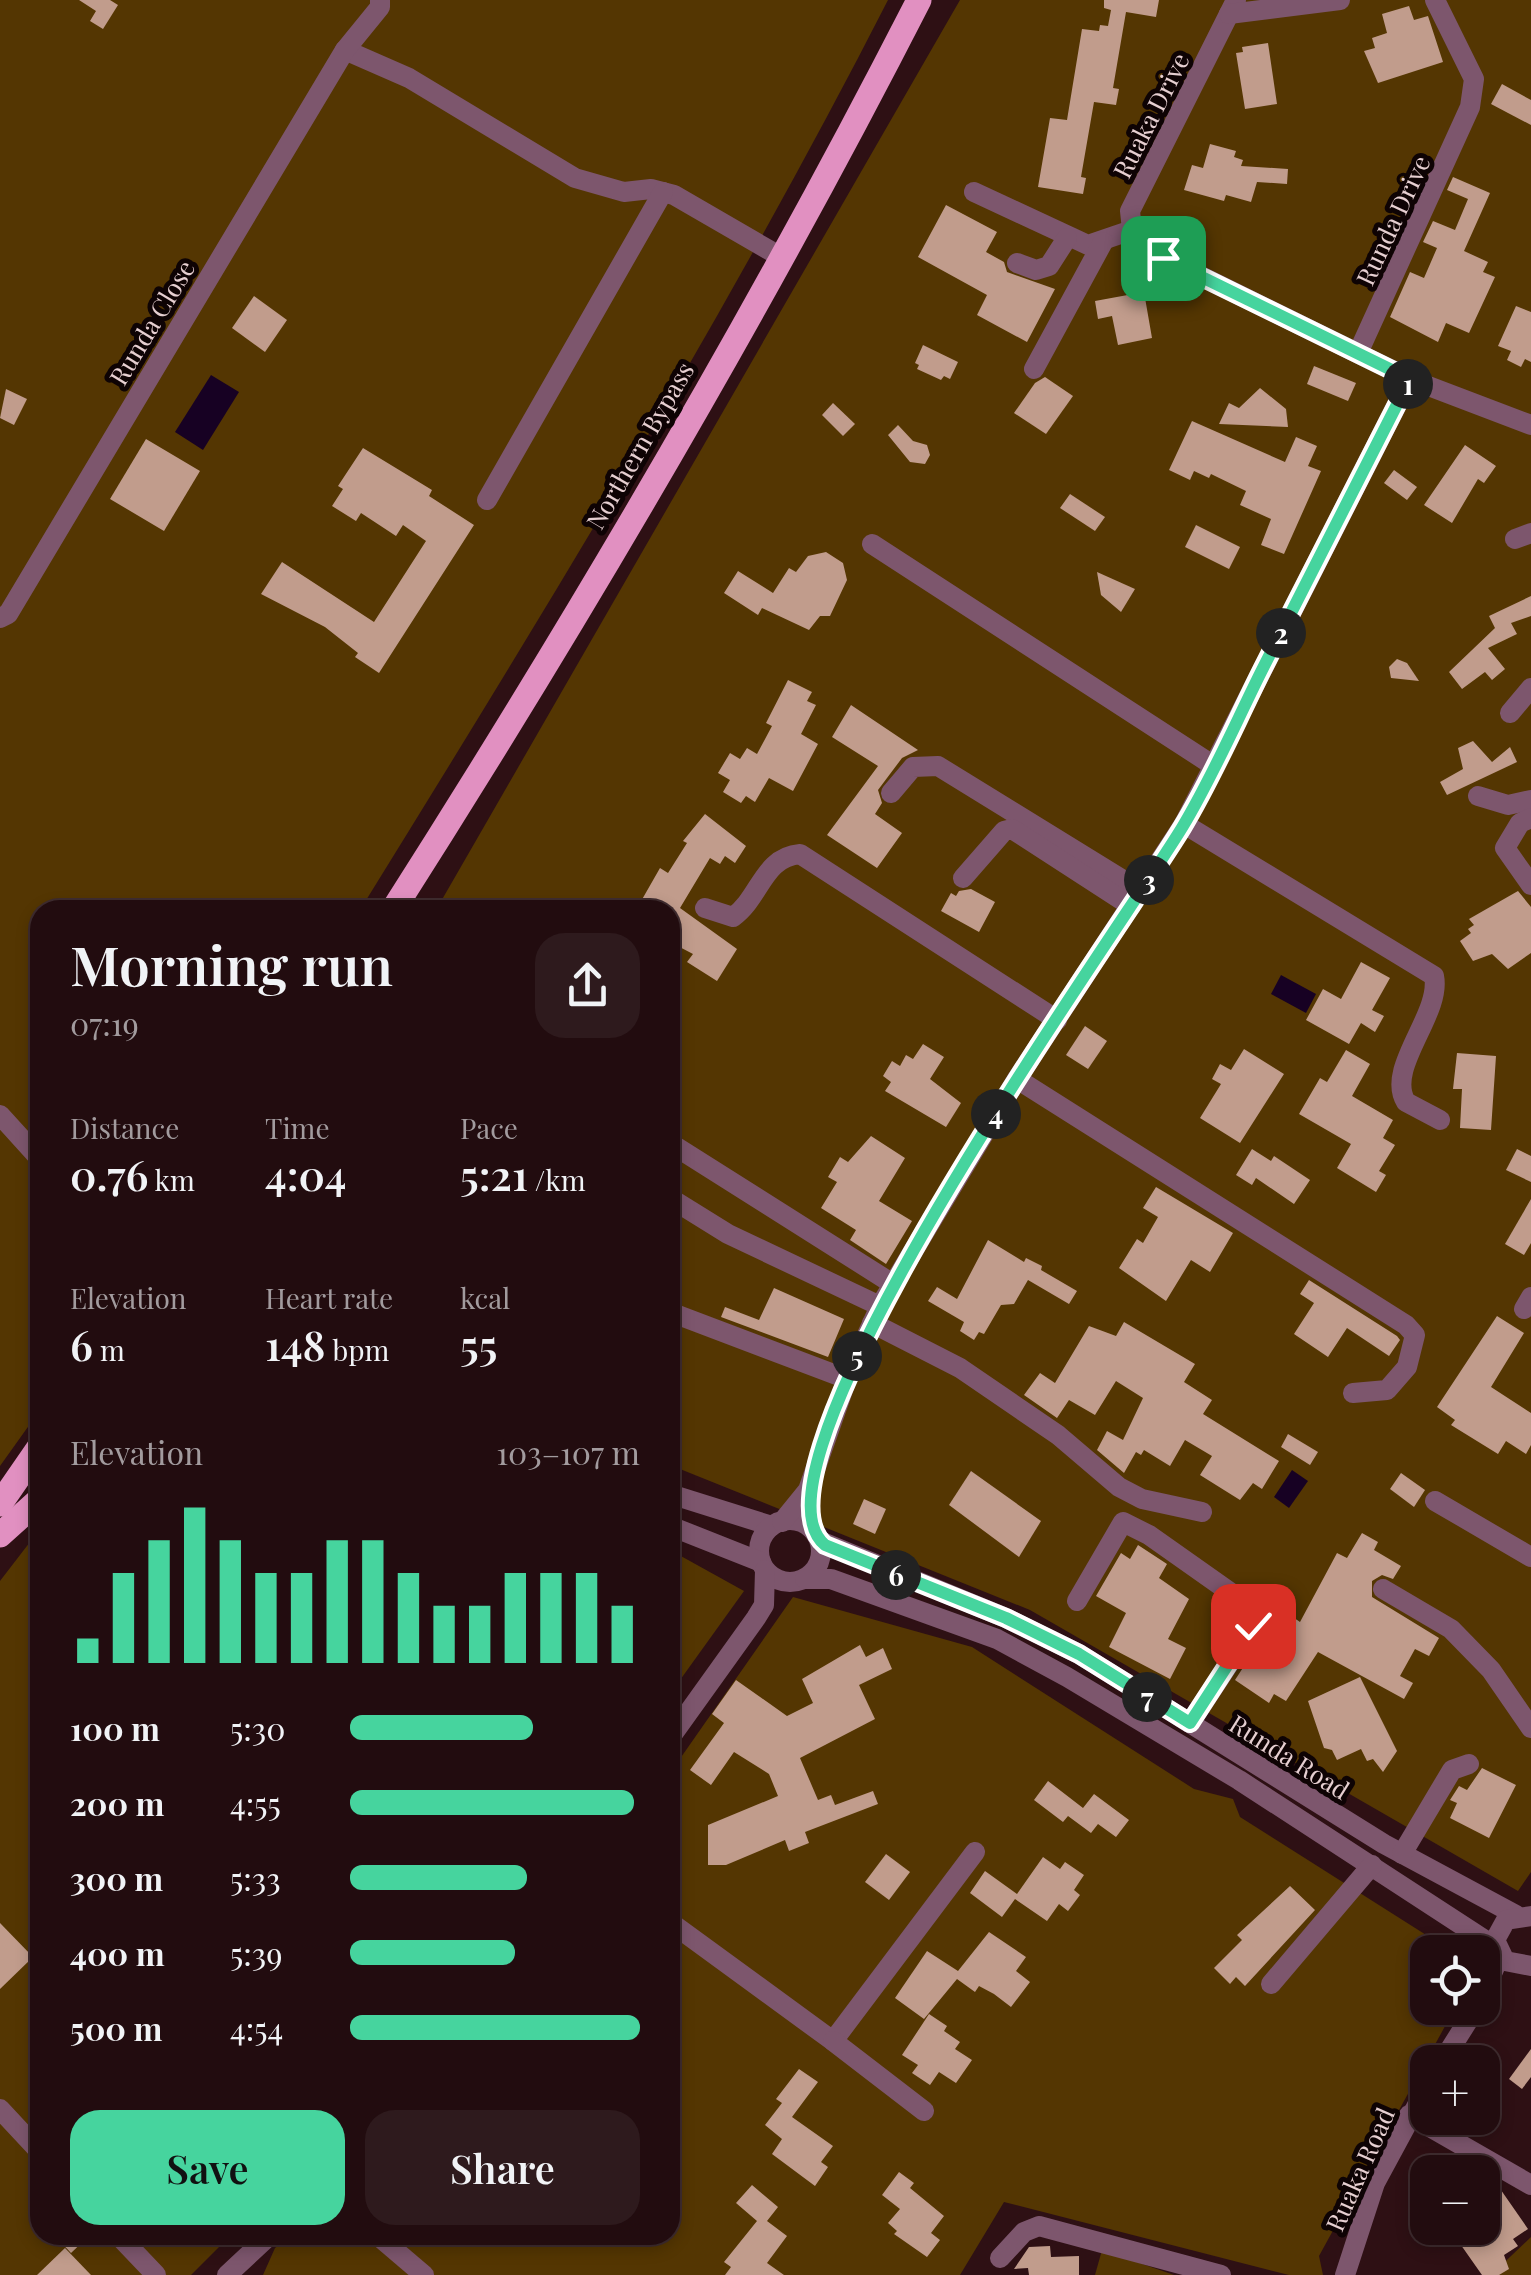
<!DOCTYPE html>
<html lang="en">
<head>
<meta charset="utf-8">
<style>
	:root { --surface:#220c0f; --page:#2e1a1d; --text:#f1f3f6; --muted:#a29b9e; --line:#3f2c2f; --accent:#46d49e }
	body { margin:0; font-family:"Playfair Display",serif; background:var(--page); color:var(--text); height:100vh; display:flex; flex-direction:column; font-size:38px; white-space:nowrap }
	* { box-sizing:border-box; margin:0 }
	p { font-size:32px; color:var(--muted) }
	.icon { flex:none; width:55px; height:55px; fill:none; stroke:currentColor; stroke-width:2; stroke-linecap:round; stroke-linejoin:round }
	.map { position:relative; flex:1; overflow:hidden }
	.side { position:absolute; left:30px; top:900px; width:650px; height:1345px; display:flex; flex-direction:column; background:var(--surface); border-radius:30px; box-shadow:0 5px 15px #0003,0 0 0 2px var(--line) }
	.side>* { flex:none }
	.tools { position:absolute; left:1410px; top:1935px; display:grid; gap:20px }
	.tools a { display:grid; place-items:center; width:90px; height:90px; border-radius:20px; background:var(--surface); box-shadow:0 5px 15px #0003,0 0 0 2px var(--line); font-size:50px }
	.pin { position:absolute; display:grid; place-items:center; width:85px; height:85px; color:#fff; margin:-42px; border-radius:20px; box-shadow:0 5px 15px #0006 }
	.km { position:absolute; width:50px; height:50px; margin:-25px; border-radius:50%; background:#222; color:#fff; font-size:28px; line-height:50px; text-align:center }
	.round { display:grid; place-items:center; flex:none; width:105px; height:105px; border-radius:30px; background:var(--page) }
	.overview { display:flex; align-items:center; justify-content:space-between; height:170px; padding:0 40px }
	h1 { font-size:55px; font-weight:600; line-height:75px }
	.metrics { display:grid; grid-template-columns:repeat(3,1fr); gap:15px; height:170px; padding:10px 40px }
	.metrics div { display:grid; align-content:center }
	.metrics b { font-size:42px; font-weight:600 }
	.metrics small { font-size:28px; font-weight:400 }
	.metrics p { font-size:28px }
	.chart { height:280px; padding:20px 40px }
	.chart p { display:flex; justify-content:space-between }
	.chart svg { width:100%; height:180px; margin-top:10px; stroke:var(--accent); stroke-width:6 }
	.action { display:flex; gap:20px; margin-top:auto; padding:20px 40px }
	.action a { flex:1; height:115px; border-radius:30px; background:var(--accent); color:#111; font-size:40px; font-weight:600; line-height:115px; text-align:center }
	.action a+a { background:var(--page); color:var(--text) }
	ul { padding:0 40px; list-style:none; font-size:32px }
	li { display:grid; grid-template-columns:160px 120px 1fr; align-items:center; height:75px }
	li i { height:25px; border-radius:12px; background:var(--accent) }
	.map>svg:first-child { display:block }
</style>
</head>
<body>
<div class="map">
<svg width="1531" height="2275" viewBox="0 0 1531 2275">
	<rect width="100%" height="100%" fill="#2e1014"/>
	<g fill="#543602">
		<path d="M0 0H888C728 313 545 611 360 910H40V1410L0 1466Z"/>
		<path d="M960 0H1531V1872L1518 1891 1030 1610 670 1465V910H436Z"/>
		<path d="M40 1529V2235H231L191 2275H0V1581Z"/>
		<path d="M670 1550 744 1591 670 1694Z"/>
		<path d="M793 1597 972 1647 1194 1789 1233 1799 1240 1817 1453 1952H1428V2008H1455L1319 2256 1323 2275H1289L1004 2202 960 2275H263L275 2248 291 2235H670V1773Z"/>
		<path d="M1531 2237V2275H1491Z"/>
		<path d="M1102 2250 1174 2275H1095Z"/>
	</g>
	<g fill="#170123">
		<path d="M211 375 239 392 203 450 175 432Z"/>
		<path d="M1281 975 1316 994 1306 1013 1271 994Z"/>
		<path d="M1292 1470 1308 1481 1289 1508 1274 1497Z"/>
	</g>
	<g fill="#c19c8c">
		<path d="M79 0H110L118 5 103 29 90 21 96 11Z"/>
		<path d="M1104 0H1159L1156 17 1126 12 1113 88 1119 89 1116 105 1094 102 1081 177 1086 178 1083 194 1038 187 1050 118 1067 120 1082 29 1099 31 1100 25 1108 26 1111 10 1104 8Z"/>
		<path d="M1409 6 1414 20 1428 16 1443 62 1378 83 1364 51 1375 48 1372 38 1387 33 1382 14Z"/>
		<path d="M1268 43 1277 104 1245 109 1236 53 1243 52 1242 47Z"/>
		<path d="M1502 84 1531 100V125L1491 104Z"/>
		<path d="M1210 144 1236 151 1234 157 1243 160 1241 166 1288 169 1287 184 1257 182 1251 202 1226 195 1224 201 1184 190 1192 165 1203 168Z"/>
		<path d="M1453 177 1490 193 1464 251 1488 262 1483 272 1495 277 1469 333 1446 323 1438 342 1390 317 1410 272 1424 278 1437 248 1423 242 1433 221 1455 230 1468 199 1447 190Z"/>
		<path d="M946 205 997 232 986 252 1004 262 1007 272 1055 289 1027 342 977 315 987 295 918 257Z"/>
		<path d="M1144 292 1152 338 1118 345 1112 316 1098 319 1095 301Z"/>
		<path d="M254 296 287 320 265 352 232 328Z"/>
		<path d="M1516 306 1531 312V362L1525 359 1521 367 1507 360 1511 351 1498 346Z"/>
		<path d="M923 345 958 362 950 379 944 376 941 380 917 369 919 365 915 363Z"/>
		<path d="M1314 366 1356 383 1348 401 1307 384Z"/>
		<path d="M1045 377 1073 396 1046 434 1014 413 1035 383Z"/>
		<path d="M1260 388 1286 409 1288 427 1219 424 1229 403 1239 408Z"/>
		<path d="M6 389 27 399 14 425 0 418Z"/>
		<path d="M833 403 855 424 843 436 822 415Z"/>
		<path d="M1192 421 1285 462 1296 437 1317 446 1308 466 1321 471 1284 554 1261 545 1271 519 1240 505 1246 491 1211 474 1209 478 1194 471 1190 480 1169 470Z"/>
		<path d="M898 425 913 441 927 445 930 455 925 464 910 462 888 435Z"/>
		<path d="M146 439 200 471 164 531 110 499Z"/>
		<path d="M1465 445 1496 466 1484 483 1478 479 1452 523 1424 505Z"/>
		<path d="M363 448 432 490 429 496 474 525 379 673 355 657 358 653 325 627 261 594 282 562 374 622 426 541 403 525 396 536 361 513 356 521 332 506 343 489 338 486Z"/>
		<path d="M1394 470 1417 487 1407 500 1384 483Z"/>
		<path d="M1070 494 1105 517 1095 531 1060 508Z"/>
		<path d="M1196 525 1240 547 1229 569 1185 547Z"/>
		<path d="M826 552 843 563 847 580 830 616H820L809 630 762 608 758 615 724 593 738 571 773 593 789 568 796 572 808 556Z"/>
		<path d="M1097 572 1135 589 1121 612 1101 595Z"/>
		<path d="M1531 596V616L1511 623 1517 634 1488 648 1505 669 1492 680 1485 672 1462 689 1449 672 1495 628 1489 616Z"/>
		<path d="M1397 659 1407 663 1419 681 1391 678 1389 667Z"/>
		<path d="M788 680 812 692 807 701 816 705 801 734 818 744 793 791 769 778 755 802 746 796 741 803 723 792 730 780 718 773 730 753 740 759 747 748 757 754 772 726 766 723Z"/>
		<path d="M851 705 918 750 902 758 878 790 882 803 875 814 902 833 877 868 827 835 878 766 832 737Z"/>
		<path d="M1473 741 1492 762 1510 747 1517 762 1447 795 1440 782 1463 769 1458 748Z"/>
		<path d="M705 814 746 846 735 863 725 856 720 864 710 858 680 908 737 949 717 981 687 962 693 954 670 942V910H636L660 868 668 873 687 843 683 841Z"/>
		<path d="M971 889 995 902 979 932 941 911 951 893 956 896 959 891Z"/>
		<path d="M1518 891 1531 907V953L1508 969 1492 954 1473 961 1460 941 1471 933 1468 929 1474 925 1469 919Z"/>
		<path d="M1361 962 1390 978 1372 1010 1384 1016 1375 1032 1361 1023 1349 1044 1306 1020 1323 989 1341 999Z"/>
		<path d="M1085 1026 1107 1041 1088 1069 1066 1055Z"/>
		<path d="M923 1044 944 1057 930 1079 961 1103 946 1127 885 1091 891 1082 883 1076 892 1061 900 1066 906 1055 913 1059Z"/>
		<path d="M1244 1049 1284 1074 1240 1143 1200 1118 1221 1084 1212 1079 1220 1064 1231 1070Z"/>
		<path d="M1346 1050 1370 1064 1352 1096 1393 1120 1383 1138 1395 1145 1379 1171 1386 1175 1376 1192 1337 1168 1351 1144 1299 1114 1320 1078 1327 1082Z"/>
		<path d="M1457 1053 1496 1056 1491 1130 1460 1128 1462 1089H1453Z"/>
		<path d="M871 1136 905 1158 879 1201 912 1221 886 1264 850 1240 856 1230 821 1208 837 1182 828 1177 840 1157 848 1162Z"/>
		<path d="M1252 1149 1271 1161 1274 1156 1310 1180 1294 1204 1256 1178 1252 1185 1236 1175Z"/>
		<path d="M1517 1149 1531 1156V1182L1506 1170Z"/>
		<path d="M1156 1187 1233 1233 1210 1272 1191 1260 1166 1301 1119 1268 1137 1239 1143 1243 1158 1217 1143 1208Z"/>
		<path d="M1531 1199V1243L1524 1255 1505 1244Z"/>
		<path d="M988 1240 1024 1262 1026 1258 1042 1266 1041 1270 1077 1291 1069 1304 1028 1280 1014 1304 1001 1305 984 1334 979 1332 974 1340 960 1331 964 1322 928 1301 937 1287 957 1299Z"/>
		<path d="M1309 1280 1397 1336 1400 1340 1389 1356 1347 1328 1328 1357 1294 1334 1314 1303 1300 1294Z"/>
		<path d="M774 1288 844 1319 828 1357 721 1317 725 1307 759 1320Z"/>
		<path d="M1497 1316 1524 1333 1491 1387 1531 1413V1445L1526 1454 1506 1441 1498 1454 1451 1425 1455 1420 1437 1407Z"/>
		<path d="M1124 1322 1195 1364 1184 1382 1212 1400 1203 1414 1279 1461 1262 1489 1253 1483 1240 1500 1200 1475 1212 1456 1185 1440 1170 1466 1144 1450 1141 1455 1136 1452 1124 1473 1097 1450 1107 1431 1123 1440 1143 1398 1116 1381 1095 1415 1069 1400 1057 1418 1024 1395 1040 1373 1055 1383 1089 1326 1116 1336Z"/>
		<path d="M1288 1434 1318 1452 1310 1465 1281 1447Z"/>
		<path d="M971 1471 1041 1521 1019 1557 949 1505Z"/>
		<path d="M1401 1473 1425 1490 1414 1507 1390 1489Z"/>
		<path d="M864 1499 886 1509 875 1534 853 1524Z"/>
		<path d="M1362 1533 1378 1542 1374 1550 1401 1566 1393 1579 1382 1575 1372 1581V1597L1439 1638 1429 1656 1415 1649 1400 1676 1413 1683 1404 1699 1318 1652 1286 1701 1274 1694 1269 1703 1235 1680 1281 1609 1300 1622 1337 1553 1347 1558Z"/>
		<path d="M1138 1545 1167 1564 1159 1578 1189 1599 1168 1639 1186 1648 1170 1679 1109 1647 1126 1613 1096 1596 1121 1553 1130 1559Z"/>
		<path d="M860 1645 866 1657 883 1648 892 1669 859 1685 875 1719 800 1758 818 1800 831 1795 835 1805 873 1791 878 1804 805 1832 809 1843 789 1851 785 1840 726 1865H708V1825L778 1796 769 1774 734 1752 711 1785 690 1770 724 1723 712 1714 736 1680 787 1716 813 1703 802 1679Z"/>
		<path d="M1360 1677 1397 1751 1383 1772 1373 1759 1367 1761 1361 1749 1337 1760 1332 1750 1324 1748 1308 1701Z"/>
		<path d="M1482 1768 1516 1785 1489 1838 1450 1818 1457 1803 1450 1800 1459 1786 1467 1790Z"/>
		<path d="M1048 1781 1083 1808 1094 1794 1129 1820 1116 1837 1098 1824 1091 1833 1068 1816 1063 1822 1034 1800Z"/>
		<path d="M886 1854 910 1872 889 1900 865 1882Z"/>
		<path d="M1043 1857 1060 1869 1065 1862 1084 1875 1074 1890 1080 1895 1068 1911 1059 1904 1047 1921 1015 1899 1002 1917 970 1893 985 1871 1017 1894Z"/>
		<path d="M1290 1886 1315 1910 1245 1986 1236 1977 1230 1984 1214 1968 1242 1940 1237 1935Z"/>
		<path d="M0 1923 33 1957 0 1989Z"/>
		<path d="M989 1932 1026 1957 1016 1971 1030 1982 1011 2007 994 1994 979 1986 975 1992 957 1979 924 2019 895 1998 927 1951 958 1971Z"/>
		<path d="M929 2014 947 2026 944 2031 960 2042 955 2049 972 2060 956 2083 939 2072 930 2085 912 2073 918 2065 902 2055Z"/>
		<path d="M1531 2049V2077L1522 2089 1509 2079Z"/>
		<path d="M799 2069 818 2082 792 2117 833 2146 821 2162 828 2167 815 2186 772 2154 782 2139 765 2125 782 2103 776 2099Z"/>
		<path d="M899 2172 914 2183 910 2188 944 2216 931 2233 940 2240 927 2257 894 2234 897 2231 888 2223 900 2209 882 2195Z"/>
		<path d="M1494 2180 1528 2229 1513 2239 1518 2246 1504 2255 1509 2269 1499 2275H1482L1449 2228H1482V2188Z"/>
		<path d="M752 2185 778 2207 767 2221 787 2236 767 2263 784 2275H725L731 2267 724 2262 757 2221 736 2203Z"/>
		<path d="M54 2235H90L71 2253Z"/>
		<path d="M1050 2246 1051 2257 1079 2256V2275H1029L1028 2268 1014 2269 1029 2247Z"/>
		<path d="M65 2248 91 2275H37Z"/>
	</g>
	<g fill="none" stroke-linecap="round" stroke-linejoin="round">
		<g stroke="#7d566d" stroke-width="20">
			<path d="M1236 0 1130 211 1132 230 1142 247 1410 379 1531 425"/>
			<path d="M1229 14 1340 0"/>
			<path d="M345 50 409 78 575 178 624 192 651 189 674 195 781 257"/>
			<path d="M974 192 1088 245 1132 230"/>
			<path d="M1017 263 1036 270 1049 266 1067 238"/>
			<path d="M1358 353 1470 107 1474 79 1435 0"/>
			<path d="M1034 369 1103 242"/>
			<path d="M487 500 663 192"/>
			<path d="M1515 539 1531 533"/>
			<path d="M872 544 1214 766"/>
			<path d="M0 618 8 614 345 50 380 7V0"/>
			<path d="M1510 713 1531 688"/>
			<path d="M891 793 913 767 938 766 1141 891"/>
			<path d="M1478 796 1508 805 1531 800"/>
			<path d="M1531 818 1520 823 1505 848 1531 885"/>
			<path d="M1184 824 1434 976C1442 1014 1385 1068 1406 1102L1440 1120"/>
			<path d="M963 878 1004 831 1012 829 1131 906"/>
			<path d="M705 908 733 917C760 898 763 857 800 854L1057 1020"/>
			<path d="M1017 1079 1406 1325 1415 1335 1407 1367 1387 1390 1353 1393"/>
			<path d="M0 1115 40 1159"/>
			<path d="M670 1143 893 1284"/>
			<path d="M670 1198 728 1234 880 1306"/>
			<path d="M1524 1309 1531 1297"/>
			<path d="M670 1312 847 1379"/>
			<path d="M872 1323 960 1368 1058 1435 1119 1487 1142 1499 1202 1512"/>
			<path d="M670 1494 772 1526"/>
			<path d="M1435 1501 1531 1557"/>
			<circle cx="790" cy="1551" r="31"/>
			<path d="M782 1522 808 1490 847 1379 880 1306 1017 1079 1184 824 1410 379"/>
			<path d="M670 1526 761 1562"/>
			<path d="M820 1541 1006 1618 1079 1654 1384 1844 1516 1915"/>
			<path d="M805 1579H831L997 1639 1067 1677 1239 1780 1497 1948"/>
			<path d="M1383 1589 1451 1629 1491 1670 1531 1728"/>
			<path d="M1077 1601 1123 1522 1149 1535 1251 1607 1253 1626 1248 1635 1190 1723"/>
			<path d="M670 1738 756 1618 764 1605 765 1570"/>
			<path d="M1402 1854 1452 1770 1469 1764"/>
			<path d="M1531 1916 1506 1920 1495 1940 1505 1961 1531 1966"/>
			<path d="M670 1922 833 2041 975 1852"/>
			<path d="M1271 1984 1372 1865"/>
			<path d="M1482 1997 1500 1955"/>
			<path d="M833 2041 924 2111"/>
			<path d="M1442 2062 1476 2008"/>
			<path d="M0 2109 40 2152"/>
			<path d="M1409 2115 1531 2185"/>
			<path d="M118 2235 156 2275"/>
			<path d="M377 2235 424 2275"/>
			<path d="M1000 2258 1024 2232 1039 2226 1221 2275"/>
			<path d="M227 2275 270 2235"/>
			<path d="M1345 2275 1375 2183 1428 2085"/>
		</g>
		<g stroke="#e190c1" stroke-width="25">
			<path d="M393 910C581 615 760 311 919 0"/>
			<path d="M0 1504 40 1446"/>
			<path d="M0 1535 40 1499"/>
		</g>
	</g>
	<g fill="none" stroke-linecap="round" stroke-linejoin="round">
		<g stroke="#fff" stroke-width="20">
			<path id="route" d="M1163 258 1410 379C1361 476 1311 573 1262 670 1236 722 1213 776 1183 826 1127 920 731 1467 825 1545L1006 1618 1079 1654 1190 1723 1253 1626"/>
		</g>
		<use href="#route" stroke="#46d49e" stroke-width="12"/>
	</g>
	<g text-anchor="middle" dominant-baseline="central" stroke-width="10" stroke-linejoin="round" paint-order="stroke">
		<g font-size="25" fill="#e6cfd1" stroke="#0e0304">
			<text transform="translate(1150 115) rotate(-63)">Ruaka Drive</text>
			<text transform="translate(1392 220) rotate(-65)">Runda Drive</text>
			<text transform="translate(151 322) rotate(-59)">Runda Close</text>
			<text transform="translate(639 445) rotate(-60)">Northern Bypass</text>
			<text transform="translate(1290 1756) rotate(32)">Runda Road</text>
			<text transform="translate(1359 2169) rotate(-66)">Ruaka Road</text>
		</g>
	</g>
</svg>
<div class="tools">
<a><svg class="icon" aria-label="locate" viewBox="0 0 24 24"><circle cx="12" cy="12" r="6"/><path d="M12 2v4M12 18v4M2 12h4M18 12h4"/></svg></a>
<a>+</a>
<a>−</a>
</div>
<div class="pin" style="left:1163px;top:258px;background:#1e9e55"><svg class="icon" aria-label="arrive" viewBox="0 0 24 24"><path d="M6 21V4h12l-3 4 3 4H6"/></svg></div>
<div class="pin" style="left:1253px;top:1626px;background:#d93025"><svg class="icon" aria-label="check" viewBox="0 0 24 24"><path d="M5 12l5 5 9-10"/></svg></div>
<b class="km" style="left:1408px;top:384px">1</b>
<b class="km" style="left:1281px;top:633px">2</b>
<b class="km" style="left:1149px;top:880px">3</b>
<b class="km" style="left:996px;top:1114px">4</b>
<b class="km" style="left:857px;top:1356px">5</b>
<b class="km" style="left:896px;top:1575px">6</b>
<b class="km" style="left:1147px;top:1697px">7</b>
<section class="side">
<div class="overview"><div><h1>Morning run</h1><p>07:19</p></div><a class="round"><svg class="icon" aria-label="share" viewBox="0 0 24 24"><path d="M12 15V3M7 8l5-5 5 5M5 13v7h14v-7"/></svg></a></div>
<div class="metrics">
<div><p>Distance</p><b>0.76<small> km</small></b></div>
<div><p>Time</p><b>4:04</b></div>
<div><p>Pace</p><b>5:21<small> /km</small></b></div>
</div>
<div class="metrics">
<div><p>Elevation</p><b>6<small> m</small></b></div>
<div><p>Heart rate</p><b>148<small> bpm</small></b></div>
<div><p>kcal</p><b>55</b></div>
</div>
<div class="chart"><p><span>Elevation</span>103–107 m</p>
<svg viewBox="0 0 160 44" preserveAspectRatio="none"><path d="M5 44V38M15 44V22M25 44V14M35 44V6M45 44V14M55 44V22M65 44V22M75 44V14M85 44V14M95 44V22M105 44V30M115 44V30M125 44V22M135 44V22M145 44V22M155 44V30"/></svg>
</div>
<ul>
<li><b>100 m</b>5:30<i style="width:63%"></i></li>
<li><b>200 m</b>4:55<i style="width:98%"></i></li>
<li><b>300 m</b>5:33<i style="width:61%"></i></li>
<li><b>400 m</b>5:39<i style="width:57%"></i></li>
<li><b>500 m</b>4:54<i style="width:100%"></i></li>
</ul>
<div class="action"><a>Save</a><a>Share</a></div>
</section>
</div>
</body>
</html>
